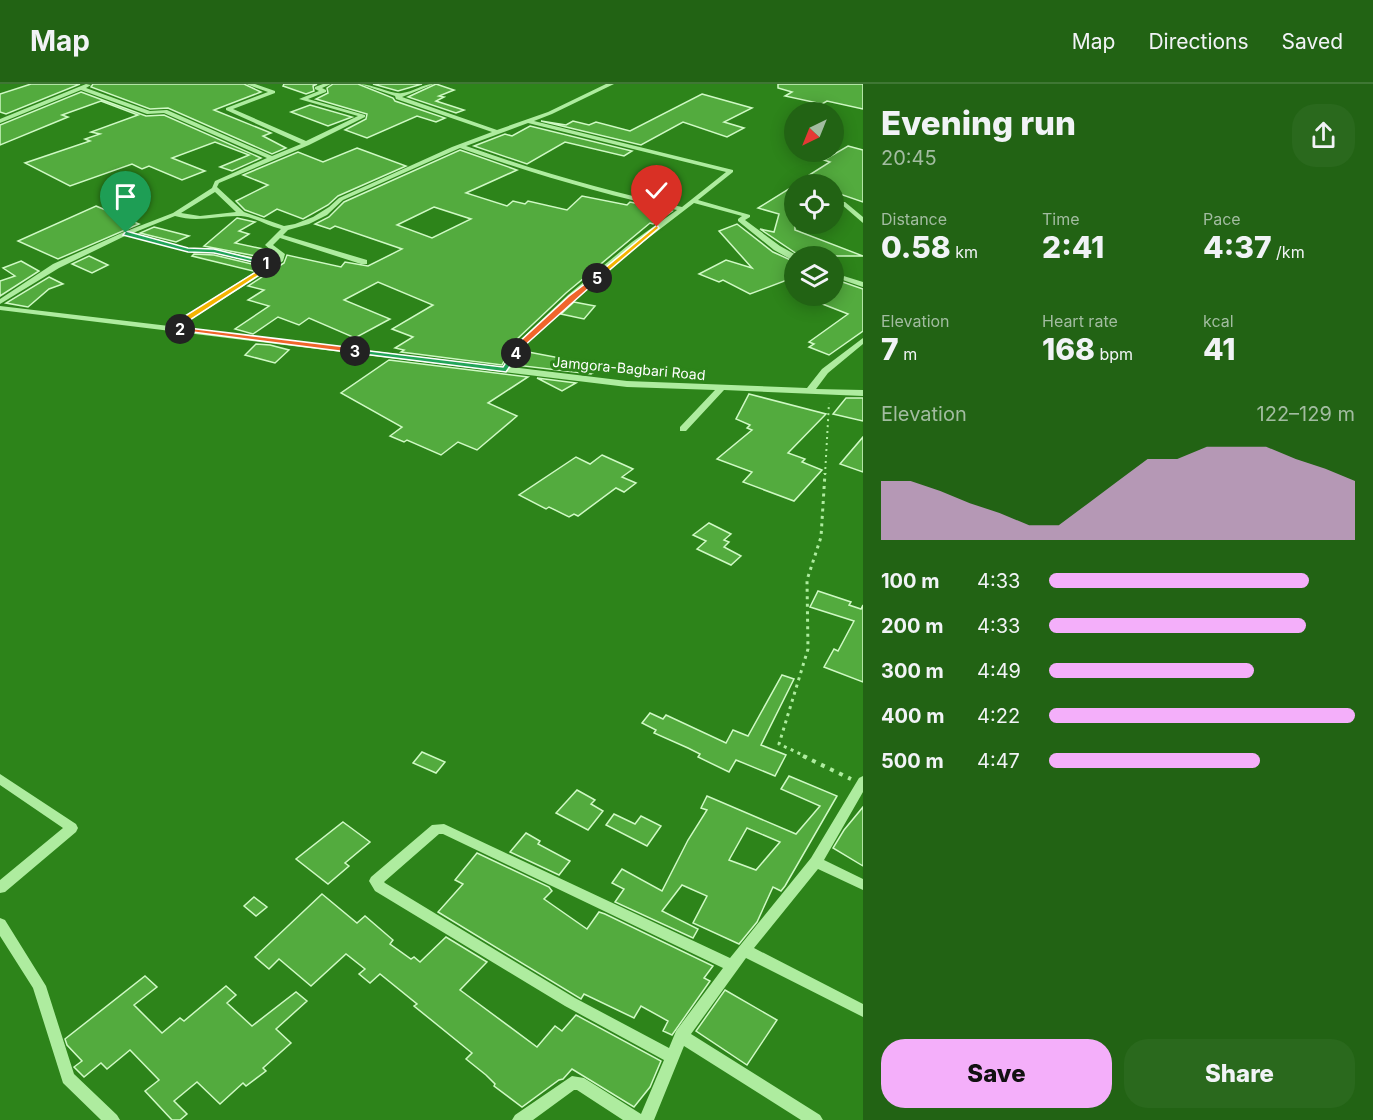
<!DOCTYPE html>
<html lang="en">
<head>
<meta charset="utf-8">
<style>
	:root { --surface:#226314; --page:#2a691d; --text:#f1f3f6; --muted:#a2bca0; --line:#3f7734; --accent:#f4affa }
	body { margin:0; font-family:Inter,sans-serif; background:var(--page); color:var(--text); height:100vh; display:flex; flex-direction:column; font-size:22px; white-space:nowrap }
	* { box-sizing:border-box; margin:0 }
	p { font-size:20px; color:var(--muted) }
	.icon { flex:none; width:33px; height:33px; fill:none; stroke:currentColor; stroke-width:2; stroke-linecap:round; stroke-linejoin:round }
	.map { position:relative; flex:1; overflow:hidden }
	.sheet { display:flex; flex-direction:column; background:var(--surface); width:510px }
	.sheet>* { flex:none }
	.needle { width:39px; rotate:223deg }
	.controls { position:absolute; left:784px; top:18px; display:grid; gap:12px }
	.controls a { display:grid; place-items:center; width:60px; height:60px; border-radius:50%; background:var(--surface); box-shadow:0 3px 15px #0003; font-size:30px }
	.pin { position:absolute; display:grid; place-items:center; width:51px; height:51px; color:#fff; margin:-62px -26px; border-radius:50% 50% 50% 0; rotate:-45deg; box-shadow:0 0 6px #0007 }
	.pin .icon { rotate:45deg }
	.km { position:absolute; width:30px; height:30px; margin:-15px; border-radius:50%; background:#222; color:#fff; font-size:16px; line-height:30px; text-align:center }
	.round { display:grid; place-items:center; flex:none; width:63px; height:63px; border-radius:24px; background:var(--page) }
	.overview { display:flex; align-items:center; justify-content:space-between; height:102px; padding:0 18px }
	h1 { font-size:33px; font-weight:800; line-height:45px }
	.figures { display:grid; grid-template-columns:repeat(3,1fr); gap:9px; height:102px; padding:6px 18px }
	.figures div { display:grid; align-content:center }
	.figures b { font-size:30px; font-weight:800 }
	.figures small { font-size:16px; font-weight:400 }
	.figures p { font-size:16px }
	.chart { height:168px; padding:12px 18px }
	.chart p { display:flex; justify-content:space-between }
	.chart svg { width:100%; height:108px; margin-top:6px; fill:var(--accent); opacity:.7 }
	.cta { display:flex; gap:12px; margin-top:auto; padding:12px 18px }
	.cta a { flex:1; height:69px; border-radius:24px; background:var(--accent); color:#111; font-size:24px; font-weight:800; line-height:69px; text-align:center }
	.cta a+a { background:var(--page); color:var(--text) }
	ul { padding:0 18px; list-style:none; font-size:20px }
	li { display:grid; grid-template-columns:96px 72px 1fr; align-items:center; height:45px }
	li i { height:15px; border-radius:8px; background:var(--accent) }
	header { display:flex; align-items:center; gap:36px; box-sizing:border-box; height:84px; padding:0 30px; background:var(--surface); border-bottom:2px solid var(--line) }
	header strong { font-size:28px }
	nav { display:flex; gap:33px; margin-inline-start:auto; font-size:21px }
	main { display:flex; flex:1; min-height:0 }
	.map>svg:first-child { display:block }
</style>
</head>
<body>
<header>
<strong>Map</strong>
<nav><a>Map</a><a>Directions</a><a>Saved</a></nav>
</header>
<main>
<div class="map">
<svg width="863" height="1036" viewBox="0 0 863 1036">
	<rect width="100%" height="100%" fill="#2d841a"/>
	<g fill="#53ab3e" stroke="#cff9c4" stroke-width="1.5" fill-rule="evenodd">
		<path d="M31 0H80L6 30 0 28V10Z"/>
		<path d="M93 0H244L261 8 214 26 271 49 263 52 286 64 272 70 168 24 150 25 91 3Z"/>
		<path d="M284 0H317L313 2 314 7 306 10 283 2Z"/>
		<path d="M333 0H358L393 14 395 17 445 34 436 38 417 32 367 54 345 46 366 35 367 30 316 15 328 9 327 4Z"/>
		<path d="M373 0H422L398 7Z"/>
		<path d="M436 0 454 6 439 12 444 13 436 17 464 26 456 29 408 13Z"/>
		<path d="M778 0H863V25L827 17 822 20 785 12 792 8 778 4Z"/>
		<path d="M81 8 146 32 164 31 261 74 232 87 220 83 249 71 215 58 172 74 205 87 182 96 149 82 142 85 132 80 70 102 25 79 90 57 85 55 100 50 91 48 138 31 101 17 62 31 68 33 0 61V41Z"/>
		<path d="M702 10 752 24 724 38 744 44 727 53 683 38 641 61 541 37 566 41 573 37 589 41 596 38 630 47Z"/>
		<path d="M310 21 352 33 328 42 291 28Z"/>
		<path d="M530 42 632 67 624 72 565 58 527 80 474 62 505 50 512 52Z"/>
		<path d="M848 62 863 66V118L834 108V100H795L830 78 824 76Z"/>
		<path d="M357 64 406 82 338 112 328 121 303 135 277 125 264 133 245 126 236 117 268 101 243 91 298 68 323 78Z"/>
		<path d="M460 66 517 86 466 109 507 122 513 117 525 120 528 117 567 126 582 112 627 121 630 118 672 127 653 140 650 139 566 209 515 257 502 281 401 268 404 266 395 264 413 253 392 245 433 221 378 198 344 216 390 235 355 254 309 234 299 241 278 233 253 250 235 245 269 222 248 216 264 206 248 202 284 179 287 171 341 183 345 178 368 182 402 165 335 142 330 145 315 140 329 133 344 118ZM434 123 471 135 432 154 397 141Z"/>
		<path d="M795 101V146L863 172H800L760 145 774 148 779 130 758 124Z"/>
		<path d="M96 122 139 140 58 175 18 157Z"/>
		<path d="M237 134 255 138 239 147 249 150 235 159 268 166 275 173 271 175 204 162Z"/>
		<path d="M737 140 773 168 795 178V193L750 210 723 196 719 198 699 190 726 176 752 184 719 147Z"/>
		<path d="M154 143 189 152 176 158 140 149Z"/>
		<path d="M194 170 214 171 260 182 253 187 192 172Z"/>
		<path d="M89 172 108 181 92 189 72 180Z"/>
		<path d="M21 177 39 187 0 212V197L15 192 3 184Z"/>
		<path d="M49 193 63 200 49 205 28 223 6 219Z"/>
		<path d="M834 195 863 205V247L829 271 809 263 814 260 809 258 848 230 802 212H834Z"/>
		<path d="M574 218 595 222 584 235 561 230Z"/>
		<path d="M256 260 270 261 289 266 275 279 245 271Z"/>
		<path d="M523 267 581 278 577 286 596 287 591 290 515 281Z"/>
		<path d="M389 276 528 293 488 319 517 332 477 366 458 358 441 371 407 356 404 358 390 352 402 343 341 309Z"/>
		<path d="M537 294 576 299 562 307Z"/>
		<path d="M749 310 826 330 788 369 805 375 802 378 822 386 794 417 743 398 752 388 717 375 752 346 747 344 750 341 736 335Z"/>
		<path d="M846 314H863V337L833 330Z"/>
		<path d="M863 353V388L840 380Z"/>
		<path d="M602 371 633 385 622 393 636 399 624 408 616 404 578 432 574 430 569 433 549 423 546 425 519 411 576 373 590 380Z"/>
		<path d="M709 439 731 450 724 456 729 458 724 463 741 472 731 481 697 465 706 457 693 451Z"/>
		<path d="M818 507 851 518 849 521 861 525 863 521V598L824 583 834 565 838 567 854 537 810 523Z"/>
		<path d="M782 591 794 595 761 661 786 671 775 692 736 676 729 688 698 673 700 670 688 664 654 649 656 646 642 639 650 629 663 635 666 631 726 659 733 646 748 652Z"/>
		<path d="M422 668 445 678 436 689 413 679Z"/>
		<path d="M789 692 837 712 785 802 781 807 773 803 757 838 739 860 693 839 707 812 682 801 662 827 698 845 693 854 615 818 624 805 612 799 622 785 662 807 688 756 707 726 701 724 707 712 796 750 820 722 781 705ZM747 744 780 758 756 786 729 776Z"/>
		<path d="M577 706 595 716 591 720 603 727 588 746 556 729Z"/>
		<path d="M863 723V782L833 764 844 746Z"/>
		<path d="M614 730 635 740 641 732 661 742 647 762 606 741Z"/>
		<path d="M343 738 370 758 345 779 349 782 328 800 296 775Z"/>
		<path d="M526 749 540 757 538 760 570 777 559 791 510 768Z"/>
		<path d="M477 769 549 803 552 807 544 815 587 845 599 828 605 830 713 882 704 894 710 897 672 951 663 947 668 937 641 922 634 934 584 910 581 915 438 828 463 800 455 796Z"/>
		<path d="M322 810 357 839 365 832 393 856 390 860 411 875 414 873 420 878 446 853 487 878 460 906 537 963 555 942 562 947 576 931 661 977 650 1003 634 1023 572 985 563 995 559 996 522 1023 494 1002 495 1000 486 991 466 975 472 969 414 922 417 920 380 890 370 899 359 890 365 885 346 870 311 902 279 875 269 885 255 873Z"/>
		<path d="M254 813 267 823 256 832 244 822Z"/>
		<path d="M145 892 157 903 134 921 162 949 180 934 184 937 226 902 236 911 227 919 252 942 296 908 307 917 276 945 291 959 263 984 266 987 246 1002 243 999 220 1020 197 998 174 1017 187 1030 180 1036H172L145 1007 159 996 130 966 107 985 101 979 84 993 74 983 82 977 67 961 65 955Z"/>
		<path d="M725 906 777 936 747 981 696 947Z"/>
	</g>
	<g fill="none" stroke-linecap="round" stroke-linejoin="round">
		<path stroke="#aeec9f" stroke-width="2" stroke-dasharray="2 4" stroke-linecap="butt" d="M825 391 829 319"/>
		<path stroke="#aeec9f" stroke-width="3" stroke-dasharray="3 4.5" stroke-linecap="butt" d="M807 673 779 660 808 565 807 496 821 453 825 389"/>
		<path stroke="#aeec9f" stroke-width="4" stroke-dasharray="4 6" stroke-linecap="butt" d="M803 672 851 695"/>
		<g fill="#aeec9f" fill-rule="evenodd">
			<path d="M86 0 91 1 86 4 150 27 167 26 272 72 301 60 226 26V24L268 8 246 0H255L275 7V9L233 25 306 57 358 32 299 15 319 7 315 5V3L323 0H331L322 4 326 6V8L308 15 365 31V33L309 61 219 99 217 103 244 128 284 142 295 140 313 133 329 123 339 114 452 63 492 48 396 15 395 12 360 0C373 0 392 11 402 9 413 8 422 0 434 0L402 13 497 46 548 28 606 0H614L552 30 534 37 733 86V88L698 116 750 131V133L745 136 780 162 798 172H795V176H792L774 166 738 137V135L742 132 694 119 638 162 574 215 523 262 511 283 627 297 807 304 822 285 863 254V260L828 289 816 305 863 306V312L724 306 686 347H680V343L715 306 627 303 0 226V222L169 242 266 181 214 169 188 168 127 151 59 184 0 220V215L53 180 124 148 173 129 212 104 215 97 267 74 164 29 147 30 81 6 0 39V35ZM528 39 726 88 682 123C608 108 537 87 466 62ZM460 64C531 89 603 111 677 126L632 158 568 211 517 259 503 283 179 243 283 177 285 170 273 161 280 154 361 180H367V176L283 151 288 146 309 140 327 131 343 116ZM215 108 236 128 200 132 181 129ZM175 132C198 139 218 131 241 132 255 133 267 142 281 145L265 161 277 171V174L271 177 214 165 188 164 133 149Z"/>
			<path d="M841 118H845L863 133V139L841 120Z"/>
			<path d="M834 189 863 198V203L834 193Z"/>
			<path d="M0 690 76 740 78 744 76 748 5 808 0 809V796L63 744 0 701Z"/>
			<path d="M863 692V708L824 776 863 795V806L818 785 754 864 863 920V933L746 874 691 950 820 1031 823 1036H801L684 962 654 1036H623L577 1006H574L533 1036H512L515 1031 572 992 584 994 641 1030 664 976 565 922 375 807 369 797 371 793 432 741 444 740 730 874 811 774 859 694ZM439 750H443L723 884 676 947 669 964 575 914 385 799 384 798Z"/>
			<path d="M0 834 5 836 46 902 74 990 117 1031 120 1036H101L63 999 33 904 0 852Z"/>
		</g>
	</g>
	<path fill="#22a559" stroke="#fff" stroke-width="1.5" d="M126 147 188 164 214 165 270 179 266 181 214 169 188 168 123 151Z"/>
	<path fill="#f5b400" stroke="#fff" stroke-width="1.5" d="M264 177 276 180 179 243 183 246 169 245V242L267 181Z"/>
	<path fill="#f0652b" stroke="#fff" stroke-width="1.5" d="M180 243 355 264 359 267 355 269 177 246Z"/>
	<path fill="#22a559" stroke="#fff" stroke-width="1.5" d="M353 265 503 283 513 267 519 269 506 288 355 269Z"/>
	<path fill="#f0652b" stroke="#fff" stroke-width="1.5" d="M594 193 600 194 523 263 518 270H513L517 260 569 212Z"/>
	<path fill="#f5b400" stroke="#fff" stroke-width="1.5" d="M657 141 659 144 599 195H594V193Z"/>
	<g text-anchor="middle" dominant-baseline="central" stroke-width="6" stroke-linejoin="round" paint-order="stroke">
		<g font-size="14" fill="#fff" stroke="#2d841a">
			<text transform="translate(629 284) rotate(5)">Jamgora-Bagbari Road</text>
		</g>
	</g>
</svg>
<div class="controls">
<a><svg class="needle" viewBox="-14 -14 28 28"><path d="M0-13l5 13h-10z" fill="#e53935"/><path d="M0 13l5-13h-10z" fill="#a2bca0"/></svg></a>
<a><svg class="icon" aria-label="locate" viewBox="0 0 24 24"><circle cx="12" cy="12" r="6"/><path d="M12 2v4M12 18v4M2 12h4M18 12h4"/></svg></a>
<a><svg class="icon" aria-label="layers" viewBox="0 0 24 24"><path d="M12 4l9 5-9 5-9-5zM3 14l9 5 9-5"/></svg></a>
</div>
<div class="pin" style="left:126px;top:149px;background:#1e9e55"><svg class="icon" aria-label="arrive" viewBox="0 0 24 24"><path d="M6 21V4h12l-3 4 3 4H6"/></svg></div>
<div class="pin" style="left:657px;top:143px;background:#d93025"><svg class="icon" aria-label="check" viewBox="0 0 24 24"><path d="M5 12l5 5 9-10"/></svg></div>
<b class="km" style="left:266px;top:179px">1</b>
<b class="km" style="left:180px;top:245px">2</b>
<b class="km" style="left:355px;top:267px">3</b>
<b class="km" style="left:516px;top:269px">4</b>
<b class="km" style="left:597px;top:194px">5</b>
</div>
<section class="sheet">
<div class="overview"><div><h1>Evening run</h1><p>20:45</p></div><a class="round"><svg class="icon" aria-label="share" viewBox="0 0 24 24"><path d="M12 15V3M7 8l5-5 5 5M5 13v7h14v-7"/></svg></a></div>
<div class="figures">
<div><p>Distance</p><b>0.58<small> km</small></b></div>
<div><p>Time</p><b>2:41</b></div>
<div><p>Pace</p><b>4:37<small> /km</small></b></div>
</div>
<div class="figures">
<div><p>Elevation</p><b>7<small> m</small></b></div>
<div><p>Heart rate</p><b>168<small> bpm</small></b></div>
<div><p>kcal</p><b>41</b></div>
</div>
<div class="chart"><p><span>Elevation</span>122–129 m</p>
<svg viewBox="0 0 160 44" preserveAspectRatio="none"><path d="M0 44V20L10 20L20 24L30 29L40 33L50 38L60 38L70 29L80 20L90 11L100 11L110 6L120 6L130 6L140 11L150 15L160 20V44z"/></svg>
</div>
<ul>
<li><b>100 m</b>4:33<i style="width:85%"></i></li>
<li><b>200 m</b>4:33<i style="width:84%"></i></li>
<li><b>300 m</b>4:49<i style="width:67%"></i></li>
<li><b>400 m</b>4:22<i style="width:100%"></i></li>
<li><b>500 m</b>4:47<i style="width:69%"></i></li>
</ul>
<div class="cta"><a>Save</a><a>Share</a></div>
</section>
</main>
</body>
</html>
